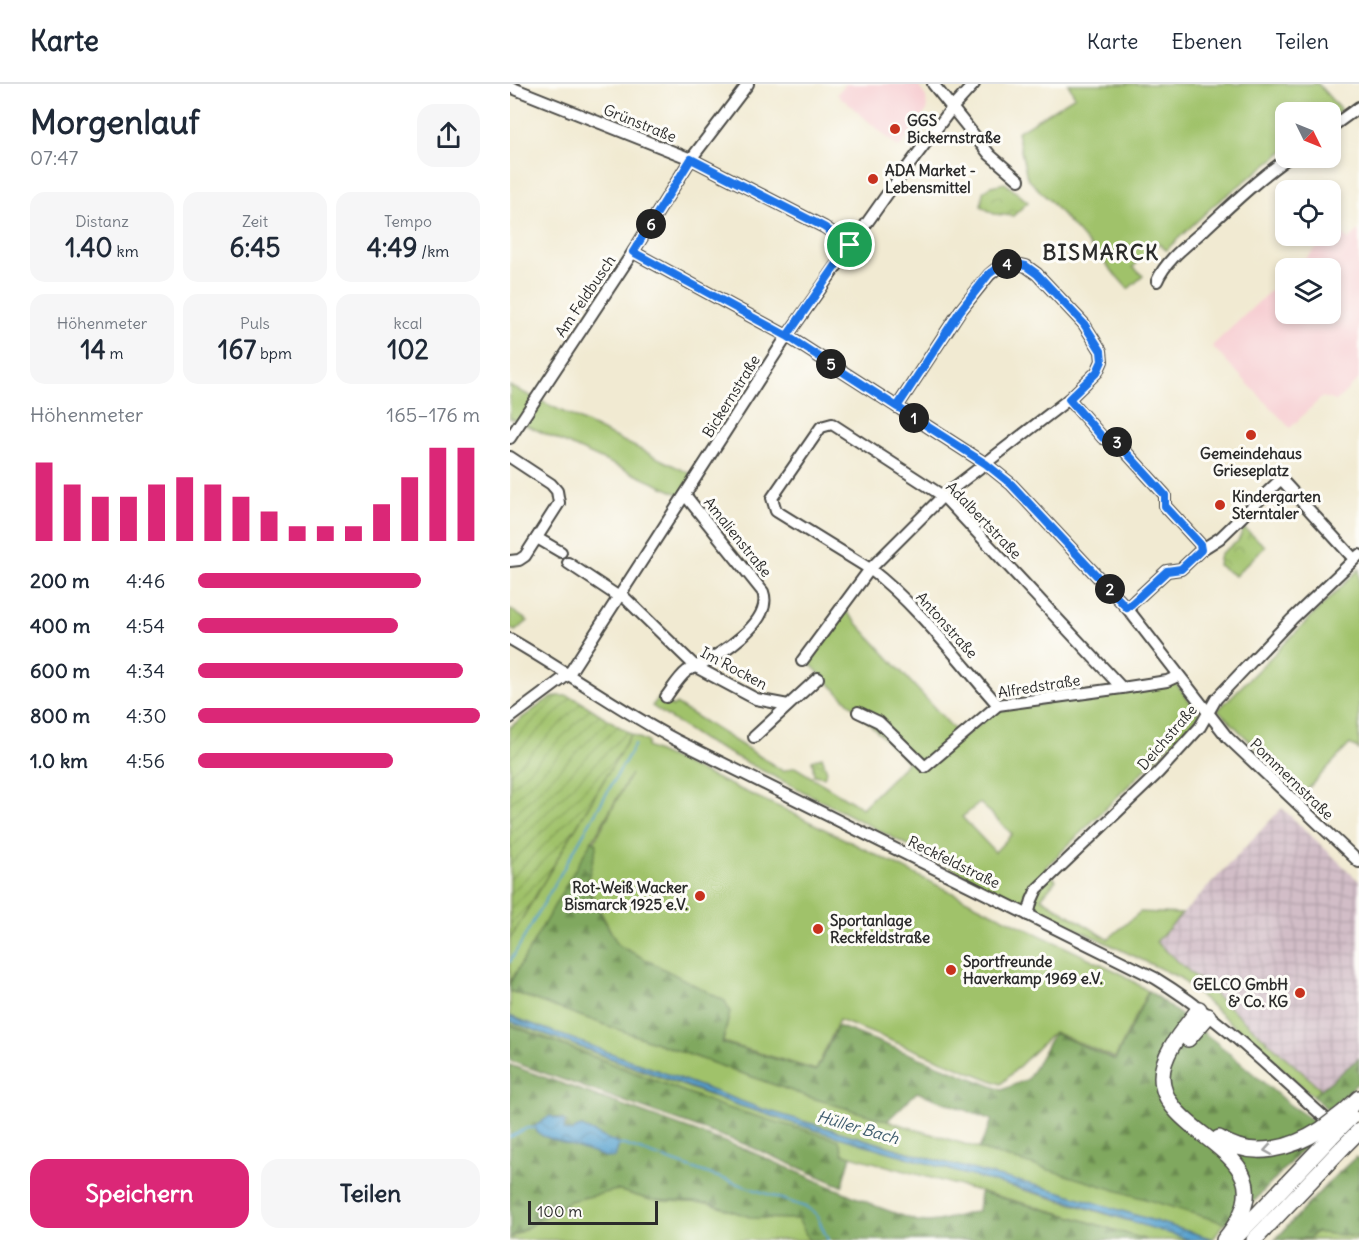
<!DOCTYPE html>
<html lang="de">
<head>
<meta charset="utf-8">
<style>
	:root { --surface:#fff; --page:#f6f6f7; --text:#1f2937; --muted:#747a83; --line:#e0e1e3; --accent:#db2777 }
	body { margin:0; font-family:Delius,sans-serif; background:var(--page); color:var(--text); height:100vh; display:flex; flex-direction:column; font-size:22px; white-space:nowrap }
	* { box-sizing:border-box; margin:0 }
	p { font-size:20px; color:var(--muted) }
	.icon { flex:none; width:33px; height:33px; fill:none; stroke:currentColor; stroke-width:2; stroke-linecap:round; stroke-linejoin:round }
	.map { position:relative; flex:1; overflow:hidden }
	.sheet { display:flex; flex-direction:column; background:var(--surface); width:510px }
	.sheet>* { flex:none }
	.needle { width:39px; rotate:133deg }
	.tools { position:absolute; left:765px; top:18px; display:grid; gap:12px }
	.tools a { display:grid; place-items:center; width:66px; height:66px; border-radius:12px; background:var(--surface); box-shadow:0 3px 9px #0003; font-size:30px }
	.scale { position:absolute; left:18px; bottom:15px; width:130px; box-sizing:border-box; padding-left:6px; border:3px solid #2b2b2b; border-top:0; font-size:16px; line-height:21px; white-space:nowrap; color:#2b2b2b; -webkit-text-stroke:4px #fdfcf7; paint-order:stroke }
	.pin { position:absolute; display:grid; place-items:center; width:51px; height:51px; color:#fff; margin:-26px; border:3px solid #fff; border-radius:50%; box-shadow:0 2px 6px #0007 }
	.km { position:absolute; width:30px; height:30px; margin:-15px; border-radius:50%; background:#222; color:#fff; font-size:16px; line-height:30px; text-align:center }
	.round { display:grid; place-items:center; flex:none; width:63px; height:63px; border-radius:18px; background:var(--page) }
	.headline { display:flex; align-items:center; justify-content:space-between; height:102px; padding:0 30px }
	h1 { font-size:33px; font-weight:800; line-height:45px }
	.stats { display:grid; grid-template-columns:repeat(3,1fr); gap:9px; height:102px; padding:6px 30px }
	.stats div { display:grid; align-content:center; border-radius:15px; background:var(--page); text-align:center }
	.stats b { font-size:26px; font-weight:800 }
	.stats small { font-size:16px; font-weight:400 }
	.stats p { font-size:16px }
	.chart { height:168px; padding:12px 30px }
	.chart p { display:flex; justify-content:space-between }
	.chart svg { width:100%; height:108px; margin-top:6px; stroke:var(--accent); stroke-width:6 }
	.button { display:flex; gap:12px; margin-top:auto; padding:12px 30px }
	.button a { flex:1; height:69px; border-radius:18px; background:var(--accent); color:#fff; font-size:24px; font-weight:800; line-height:69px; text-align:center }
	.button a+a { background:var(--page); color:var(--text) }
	ul { padding:0 30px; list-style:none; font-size:20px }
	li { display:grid; grid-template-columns:96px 72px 1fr; align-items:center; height:45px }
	li i { height:15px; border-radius:8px; background:var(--accent) }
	header { display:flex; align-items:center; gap:36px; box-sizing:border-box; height:84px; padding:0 30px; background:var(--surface); border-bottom:2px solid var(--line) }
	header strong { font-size:28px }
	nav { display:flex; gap:33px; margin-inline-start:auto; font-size:21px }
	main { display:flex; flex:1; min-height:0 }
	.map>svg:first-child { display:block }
</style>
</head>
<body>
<header>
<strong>Karte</strong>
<nav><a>Karte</a><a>Ebenen</a><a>Teilen</a></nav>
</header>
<main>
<section class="sheet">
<div class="headline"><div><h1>Morgenlauf</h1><p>07:47</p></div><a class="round"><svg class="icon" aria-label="share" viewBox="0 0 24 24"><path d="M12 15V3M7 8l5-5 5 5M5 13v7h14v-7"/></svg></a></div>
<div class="stats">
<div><p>Distanz</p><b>1.40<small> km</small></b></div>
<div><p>Zeit</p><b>6:45</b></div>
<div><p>Tempo</p><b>4:49<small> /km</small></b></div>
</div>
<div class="stats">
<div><p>Höhenmeter</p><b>14<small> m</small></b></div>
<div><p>Puls</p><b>167<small> bpm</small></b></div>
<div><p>kcal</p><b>102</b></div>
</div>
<div class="chart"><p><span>Höhenmeter</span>165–176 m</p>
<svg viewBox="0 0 160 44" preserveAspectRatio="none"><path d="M5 44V12M15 44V21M25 44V26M35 44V26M45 44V21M55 44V18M65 44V21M75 44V26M85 44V32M95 44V38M105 44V38M115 44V38M125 44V29M135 44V18M145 44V6M155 44V6"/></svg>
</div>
<ul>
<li><b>200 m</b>4:46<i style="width:79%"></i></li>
<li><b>400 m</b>4:54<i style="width:71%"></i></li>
<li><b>600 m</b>4:34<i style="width:94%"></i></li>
<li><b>800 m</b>4:30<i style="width:100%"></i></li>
<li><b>1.0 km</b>4:56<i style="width:69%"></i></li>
</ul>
<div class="button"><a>Speichern</a><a>Teilen</a></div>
</section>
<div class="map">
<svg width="849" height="1156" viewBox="0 0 849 1156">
	<defs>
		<pattern id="industrial-grid" width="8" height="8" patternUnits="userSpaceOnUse" patternTransform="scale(1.5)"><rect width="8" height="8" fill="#d2bdc7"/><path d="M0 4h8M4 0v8" fill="none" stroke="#b4a3ab"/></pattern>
		<pattern id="forest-firs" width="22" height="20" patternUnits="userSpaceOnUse" patternTransform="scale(1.5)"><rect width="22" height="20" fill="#80a85f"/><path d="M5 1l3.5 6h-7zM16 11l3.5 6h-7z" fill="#69894f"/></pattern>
		<pattern id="park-crowns" width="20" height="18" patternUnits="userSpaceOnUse" patternTransform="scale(1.5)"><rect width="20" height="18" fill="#a0c26b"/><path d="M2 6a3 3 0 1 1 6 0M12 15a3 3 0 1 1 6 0" fill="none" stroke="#839e58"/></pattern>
		<pattern id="garden-furrows" width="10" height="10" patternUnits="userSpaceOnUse" patternTransform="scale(1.5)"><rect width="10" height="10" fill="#a0c26b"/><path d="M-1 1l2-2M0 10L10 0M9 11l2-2" fill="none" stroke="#839e58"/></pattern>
		<pattern id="water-waves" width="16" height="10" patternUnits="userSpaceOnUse" patternTransform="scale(1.5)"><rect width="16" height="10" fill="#58a2cf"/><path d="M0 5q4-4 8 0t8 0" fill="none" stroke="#4984a8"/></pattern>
	</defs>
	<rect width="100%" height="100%" fill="#fdfcf7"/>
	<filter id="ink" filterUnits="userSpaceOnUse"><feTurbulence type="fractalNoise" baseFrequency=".0167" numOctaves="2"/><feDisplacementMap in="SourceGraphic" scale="12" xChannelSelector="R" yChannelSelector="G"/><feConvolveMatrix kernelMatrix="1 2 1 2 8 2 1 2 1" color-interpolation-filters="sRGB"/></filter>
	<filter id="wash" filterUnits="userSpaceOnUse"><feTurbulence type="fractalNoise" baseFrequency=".008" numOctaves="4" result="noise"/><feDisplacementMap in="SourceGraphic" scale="24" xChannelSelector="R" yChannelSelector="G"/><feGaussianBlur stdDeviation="1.35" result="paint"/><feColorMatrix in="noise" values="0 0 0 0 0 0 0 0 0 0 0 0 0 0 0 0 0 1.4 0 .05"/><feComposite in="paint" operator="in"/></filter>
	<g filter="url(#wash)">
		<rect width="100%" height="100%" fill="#f1ead2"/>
		<g fill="#f7cfd3">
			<path d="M336 0H407L416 13 417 26 389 64 327 10Z"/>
			<path d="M827 145 838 156 849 146V295L826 317 812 313 780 344 702 262 775 193 776 230H820V184H785Z"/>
		</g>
		<path fill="url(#industrial-grid)" d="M772 724 849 797V974L811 1005 646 858Z"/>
		<g fill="#a0c26b" stroke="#66764b" stroke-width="1.5" fill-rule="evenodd">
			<path d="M558 0H808L831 26 821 33 820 28H776L775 66 704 121 656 166 648 159 623 183 633 192 618 205 540 117 517 94 507 48 565 12Z"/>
			<path d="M0 302 183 391 171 411 0 334Z"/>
			<path d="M849 485V666L840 660 793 710 708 626Z"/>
			<path d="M0 525 18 537 5 547 0 544Z"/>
			<path d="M334 525 452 654 487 627 666 599 690 631 535 784 546 796 531 814 598 855 630 828 672 830 646 858 811 1005 803 1012 670 894 481 804 193 656 142 622 150 612 163 623 166 620 273 687 285 683 352 724 398 678 297 577ZM470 719 502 750 485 768 452 733Z"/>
			<path d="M121 650 138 658 137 663 278 727 481 828 610 889 638 907 605 974 544 948 491 1000 329 936 306 986 213 958 220 928 215 918 108 861 69 786 121 690 0 899V855Z"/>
			<path d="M0 907 296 1012 715 1139 703 1155 547 1107 421 1075 252 1025 0 932Z"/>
			<path d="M0 937C84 968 167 1002 252 1029 394 1075 538 1110 680 1156H636L553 1130 333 1070 328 1056 214 1023 0 940Z"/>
			<path d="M107 1106 141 1116 198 1119 243 1134 289 1135 299 1156H0V1154L60 1117Z"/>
			<path d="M805 1148 849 1153V1156H771L799 1154Z"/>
		</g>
		<g fill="url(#forest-firs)" stroke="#566a45" stroke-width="1.5" fill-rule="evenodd">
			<path d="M82 756 87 760 76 803 108 861 215 917 220 928 212 959 306 987 328 942 492 1006 518 995 544 949 605 976 639 907 707 959 781 1022 806 1038 804 1053 735 1127 715 1139 469 1065 482 1036 407 1008 377 1037 296 1012 0 907V899Z"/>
			<path d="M0 941 214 1023 329 1056 333 1070 341 1072 333 1100 332 1102 234 1060 0 977Z"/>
			<path d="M849 974V998L818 1026 803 1012Z"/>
			<path d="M0 981 237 1066 368 1123 407 1137 418 1138 428 1137 468 1127 470 1108 569 1135 636 1156H299L288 1135 243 1134 198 1119 141 1116 107 1106 60 1117 0 1154ZM40 1032 53 1035 54 1046 62 1048 68 1043H72L109 1061 27 1048Z"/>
			<path d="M846 1073 849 1075V1153L805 1148 800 1154 765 1156 820 1097Z"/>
		</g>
		<g fill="url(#park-crowns)" stroke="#66764b" stroke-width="1.5">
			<path d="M495 99 518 118 503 132 484 130 471 122 473 108 481 102Z"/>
			<path d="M734 444 755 462 725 492 708 481 710 470 728 457Z"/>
			<path d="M312 673 317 687 314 693 304 691 302 676Z"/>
		</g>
		<path fill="url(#garden-furrows)" stroke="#66764b" stroke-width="1.5" d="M47 612H58L66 615 121 650 0 855V643L37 616Z"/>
		<g fill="url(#water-waves)" stroke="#42667d" stroke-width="1.5">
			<path d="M0 932 252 1025 421 1075 547 1107 703 1155 680 1156 554 1116 450 1089 292 1042 228 1021 0 937Z"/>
			<path d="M40 1032 55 1037 54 1046 62 1048 68 1043H72L106 1059 109 1061 105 1073 98 1074 33 1052 27 1048 25 1042Z"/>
		</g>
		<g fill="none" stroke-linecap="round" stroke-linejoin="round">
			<g stroke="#58a2cf" stroke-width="2">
				<path d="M0 878 125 660"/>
				<path d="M0 1053 17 1044H25"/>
				<path d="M109 1061H115L298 1124 306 1130 318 1156"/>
			</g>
		</g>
	</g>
	<g filter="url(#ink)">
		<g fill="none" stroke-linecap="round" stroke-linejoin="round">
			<g stroke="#494844" stroke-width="14">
				<g id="minor">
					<path d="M423 0 480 71 509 96"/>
					<path d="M0 3 181 75 314 143 341 161"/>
					<path d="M820 44 849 23"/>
					<path d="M123 168 277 252 476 380 501 400 617 524 717 653 849 778"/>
					<path d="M647 197C656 176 677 161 694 146 721 121 748 95 778 74"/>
					<path d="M559 315 593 354 605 356 655 411V422L690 460 691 466"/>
					<path d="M0 354 123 168 181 75 238 0"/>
					<path d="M0 373 41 400 47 407 49 419 15 472 9 476 0 477"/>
					<path d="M27 454 51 468"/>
					<path d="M58 479 109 513"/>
					<path d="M111 510 186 583 246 615 278 621"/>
					<path d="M617 524 657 487 671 485 691 466 710 454 771 395 844 475"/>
					<path d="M0 555C56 587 109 626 166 656L645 894C711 934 766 991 824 1042"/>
					<path d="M292 577 360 485 433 412 559 315 587 288 592 277 591 267 574 240 527 190 516 182 502 179 491 181 479 191 450 227 387 323"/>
					<path d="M156 613C162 605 169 593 177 587 178 586 184 584 185 583 208 572 264 538 253 508L175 411"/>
					<path d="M488 621C449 577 406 520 360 485L266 427 262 414 311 343 322 340 433 412 612 604"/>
					<path d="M348 628 369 638 415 683 488 621 612 604 657 597 668 592"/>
					<path d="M0 634 59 590 277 252 378 109 442 24 464 0"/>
					<path d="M244 653 308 594"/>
					<path d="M518 831 522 816 527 805 648 689 690 643 706 615 782 535 849 471"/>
				</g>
			</g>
			<g stroke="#494844" stroke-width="18">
				<g id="highway">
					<path d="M689 925C675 944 652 968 652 993 652 1057 789 1067 714 1156"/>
					<path d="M678 955 698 932"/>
					<path d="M834 1028 849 1014"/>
					<path d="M709 1054C742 1076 781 1065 812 1045"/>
					<path d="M726 1153 821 1053"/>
					<path d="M744 1156 833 1063"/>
				</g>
			</g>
			<use href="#minor" stroke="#fff" stroke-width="10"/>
			<use href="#highway" stroke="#fff" stroke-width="15"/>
			<g stroke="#494844" stroke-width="18" stroke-linecap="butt">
				<g id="highway-bridge">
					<path d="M812 1045 834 1028"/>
					<path d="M821 1053 841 1033"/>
					<path d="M833 1063 849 1047"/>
				</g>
			</g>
			<use href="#highway-bridge" stroke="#fff" stroke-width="15"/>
		</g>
		<defs><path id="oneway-chevron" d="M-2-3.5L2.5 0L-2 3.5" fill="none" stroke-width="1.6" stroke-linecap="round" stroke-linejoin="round" transform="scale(1.5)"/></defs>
		<use stroke="#a0a0a0" href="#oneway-chevron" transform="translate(758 1066) rotate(171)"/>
	</g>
	<g fill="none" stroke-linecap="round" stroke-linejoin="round" filter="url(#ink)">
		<g stroke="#fff" stroke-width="12">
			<path id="route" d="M340 161 277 252 476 380 501 400 617 524 657 487 671 485 691 466 690 460 655 422V411L605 356 593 354 559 315 587 288 592 277 591 267 574 240 527 190 516 182 502 179 491 181 479 190 450 227 387 323 277 252 123 168 181 75 314 143 340 161"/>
		</g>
		<use href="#route" stroke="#1a73e8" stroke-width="8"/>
	</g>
	<g fill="#c8321e" stroke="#fdfcf7" stroke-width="2">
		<circle cx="385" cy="45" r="6"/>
		<circle cx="363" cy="95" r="6"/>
		<circle cx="741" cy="351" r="6"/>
		<circle cx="710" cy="421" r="6"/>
		<circle cx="190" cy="812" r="6"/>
		<circle cx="308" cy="845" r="6"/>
		<circle cx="441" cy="886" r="6"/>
		<circle cx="790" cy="909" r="6"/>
	</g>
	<g text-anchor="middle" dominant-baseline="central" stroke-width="6" stroke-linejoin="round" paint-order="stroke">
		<g font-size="15" font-weight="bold" fill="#2b2b2b" stroke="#fdfcf7" text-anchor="start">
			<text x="397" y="36">GGS<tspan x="397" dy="17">Bickernstraße</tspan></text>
			<text x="375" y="86">ADA Market -<tspan x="375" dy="17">Lebensmittel</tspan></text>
			<text x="741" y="369" text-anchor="middle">Gemeindehaus<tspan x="741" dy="17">Grieseplatz</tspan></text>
			<text x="722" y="412">Kindergarten<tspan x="722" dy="17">Sterntaler</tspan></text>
			<text x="178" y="803" text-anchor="end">Rot-Weiß Wacker<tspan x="178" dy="17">Bismarck 1925 e.V.</tspan></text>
			<text x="320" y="836">Sportanlage<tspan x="320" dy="17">Reckfeldstraße</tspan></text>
			<text x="453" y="877">Sportfreunde<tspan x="453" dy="17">Haverkamp 1969 e.V.</tspan></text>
			<text x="778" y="900" text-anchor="end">GELCO GmbH<tspan x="778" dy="17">&amp; Co. KG</tspan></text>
		</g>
		<g font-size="15" fill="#2b2b2b" stroke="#fdfcf7">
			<text transform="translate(130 39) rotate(22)">Grünstraße</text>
			<text transform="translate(75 212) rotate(-56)">Am Feldbusch</text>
			<text transform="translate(221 312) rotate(-58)">Bickernstraße</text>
			<text transform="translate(474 436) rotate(46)">Adalbertstraße</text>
			<text transform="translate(228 453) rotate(51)">Amalienstraße</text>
			<text transform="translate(437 541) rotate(48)">Antonstraße</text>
			<text transform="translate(224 584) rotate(28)">Im Rocken</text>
			<text transform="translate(529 602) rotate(-9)">Alfredstraße</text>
			<text transform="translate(657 653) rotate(-49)">Deichstraße</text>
			<text transform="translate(782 695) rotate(44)">Pommernstraße</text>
			<text transform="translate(444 778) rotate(26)">Reckfeldstraße</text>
		</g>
		<g font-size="16" font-style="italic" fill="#3d5b6d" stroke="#fdfcf7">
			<text transform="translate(348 1043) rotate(16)">Hüller Bach</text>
		</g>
		<g font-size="21" font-weight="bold" letter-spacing="1.5" fill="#2b2b2b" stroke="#fdfcf7">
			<text x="591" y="168">BISMARCK</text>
		</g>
	</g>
</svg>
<div class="tools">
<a><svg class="needle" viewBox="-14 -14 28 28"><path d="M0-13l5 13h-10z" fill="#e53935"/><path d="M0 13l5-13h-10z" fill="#747a83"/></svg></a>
<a><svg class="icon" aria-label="locate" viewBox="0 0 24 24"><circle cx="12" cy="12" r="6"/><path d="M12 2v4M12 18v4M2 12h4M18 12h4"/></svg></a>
<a><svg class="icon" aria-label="layers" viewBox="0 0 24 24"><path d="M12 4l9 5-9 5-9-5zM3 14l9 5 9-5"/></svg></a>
</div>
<div class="scale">100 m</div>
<div class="pin" style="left:340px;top:161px;background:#1e9e55"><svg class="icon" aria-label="arrive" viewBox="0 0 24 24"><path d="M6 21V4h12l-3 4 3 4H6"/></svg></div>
<b class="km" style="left:404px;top:334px">1</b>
<b class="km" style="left:600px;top:505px">2</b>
<b class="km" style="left:607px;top:358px">3</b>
<b class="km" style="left:497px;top:180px">4</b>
<b class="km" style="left:321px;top:280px">5</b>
<b class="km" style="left:141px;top:140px">6</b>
</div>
</main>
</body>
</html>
